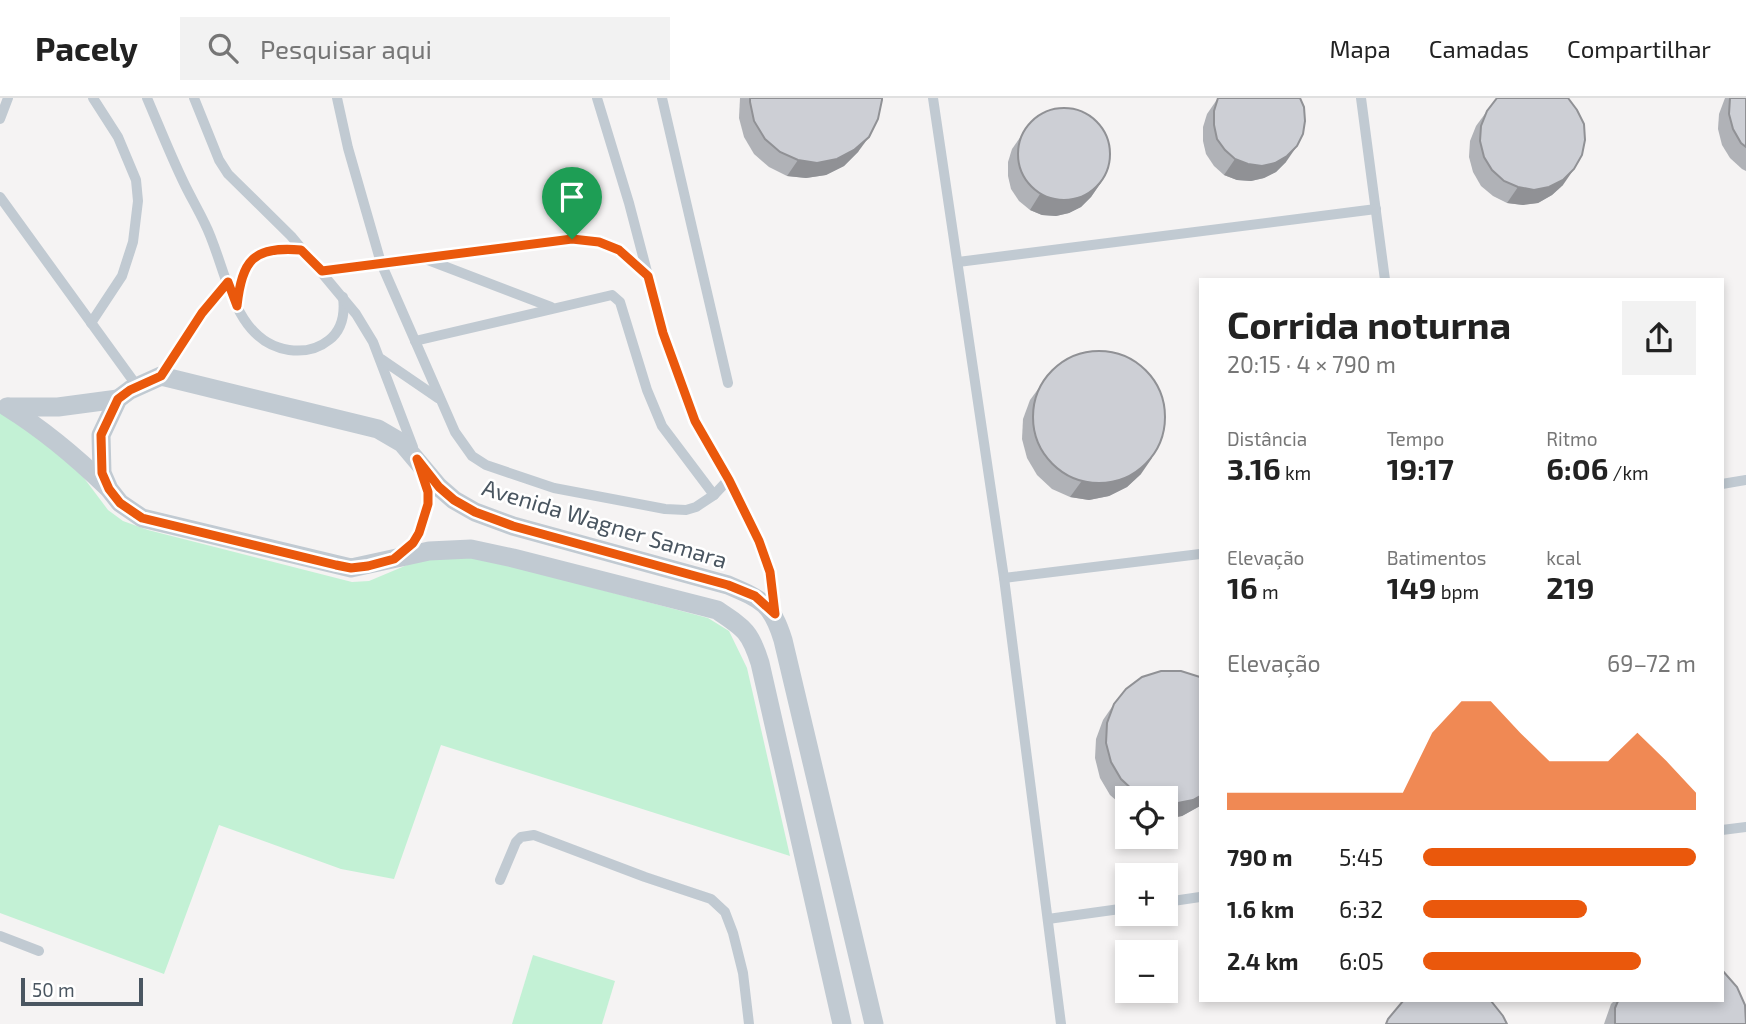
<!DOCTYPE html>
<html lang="pt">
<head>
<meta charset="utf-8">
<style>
	:root { --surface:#fff; --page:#f2f2f2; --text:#222; --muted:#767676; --line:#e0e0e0; --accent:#ea580c }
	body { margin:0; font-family:"Exo 2",sans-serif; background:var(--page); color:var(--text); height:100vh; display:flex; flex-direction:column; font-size:26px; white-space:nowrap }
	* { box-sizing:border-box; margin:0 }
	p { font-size:23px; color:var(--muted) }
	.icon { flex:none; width:38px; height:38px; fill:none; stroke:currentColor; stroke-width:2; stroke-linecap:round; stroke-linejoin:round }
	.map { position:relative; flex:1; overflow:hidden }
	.drawer { position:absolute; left:1199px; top:180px; width:525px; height:724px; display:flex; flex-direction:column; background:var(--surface); border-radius:0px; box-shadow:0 4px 10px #0003 }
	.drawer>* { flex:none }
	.tools { position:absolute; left:1115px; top:688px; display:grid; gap:14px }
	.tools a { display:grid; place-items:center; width:63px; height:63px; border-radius:0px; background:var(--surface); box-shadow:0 4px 10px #0003; font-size:35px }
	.scale { position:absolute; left:21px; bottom:18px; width:122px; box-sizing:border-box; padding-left:7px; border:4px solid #4a5661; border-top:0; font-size:19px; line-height:24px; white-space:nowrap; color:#4a5661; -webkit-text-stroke:5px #fff; paint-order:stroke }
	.pin { position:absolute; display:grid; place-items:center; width:60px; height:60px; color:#fff; margin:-72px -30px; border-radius:50% 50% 50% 0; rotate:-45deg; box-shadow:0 0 7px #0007 }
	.pin .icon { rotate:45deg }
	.round { display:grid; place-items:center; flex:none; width:74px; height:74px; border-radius:0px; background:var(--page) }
	.head { display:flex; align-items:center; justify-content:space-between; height:119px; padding:0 28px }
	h1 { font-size:38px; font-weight:700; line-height:52px }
	.metrics { display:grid; grid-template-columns:repeat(3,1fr); gap:10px; height:119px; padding:7px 28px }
	.metrics div { display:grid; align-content:center }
	.metrics b { font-size:30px; font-weight:700 }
	.metrics small { font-size:19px; font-weight:400 }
	.metrics p { font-size:19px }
	.chart { height:196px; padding:14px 28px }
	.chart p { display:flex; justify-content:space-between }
	.chart svg { width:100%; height:126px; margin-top:7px; fill:var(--accent); opacity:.7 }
	ul { padding:0 28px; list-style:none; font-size:23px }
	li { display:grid; grid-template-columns:112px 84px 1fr; align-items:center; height:52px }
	li i { height:18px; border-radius:9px; background:var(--accent) }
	header { display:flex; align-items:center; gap:42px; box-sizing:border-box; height:98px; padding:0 35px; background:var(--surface); border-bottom:2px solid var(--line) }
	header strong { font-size:33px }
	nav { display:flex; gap:38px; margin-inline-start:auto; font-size:24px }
	.search { width:490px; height:63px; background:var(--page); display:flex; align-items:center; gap:18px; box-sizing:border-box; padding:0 24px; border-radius:0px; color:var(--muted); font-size:26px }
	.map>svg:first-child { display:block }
</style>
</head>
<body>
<header>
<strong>Pacely</strong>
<div class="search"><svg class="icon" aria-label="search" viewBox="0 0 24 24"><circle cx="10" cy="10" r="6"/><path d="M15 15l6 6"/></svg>Pesquisar aqui</div>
<nav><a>Mapa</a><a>Camadas</a><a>Compartilhar</a></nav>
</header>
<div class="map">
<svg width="1746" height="926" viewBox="0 0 1746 926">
	<rect width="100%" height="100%" fill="#f5f3f3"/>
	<g fill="#c3f1d5">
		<path d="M0 314 72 364 108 412 123 423 148 432 352 484 369 483 419 462 466 456 708 520 729 533 747 570 790 758 441 647 394 781 341 771 219 727 164 876 0 815Z"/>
		<path d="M533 857 615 883 602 926H512Z"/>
	</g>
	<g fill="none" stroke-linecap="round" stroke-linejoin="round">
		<g stroke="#c1cad2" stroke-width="10">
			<path d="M147 0C159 28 170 56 183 83 190 98 198 111 205 126 226 167 232 244 289 252 304 254 318 251 329 242 343 231 345 215 343 199"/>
			<path d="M194 0 219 62 228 76 291 138 356 216 373 244 413 349"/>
			<path d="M597 0 629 105 663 235 695 323 728 382 759 443 770 474 775 512"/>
			<path d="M662 0 728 285"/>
			<path d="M933 0 1004 480 1061 926"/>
			<path d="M1361 0 1385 182"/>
			<path d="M0 21 8 0"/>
			<path d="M0 99 137 288"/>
			<path d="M428 162 551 209"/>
			<path d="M958 164 1376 111"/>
			<path d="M322 173 381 165 348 50 337 0"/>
			<path d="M648 178 619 153 599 144 572 140 427 161 381 165 455 334 472 358 486 367 554 390 665 411 686 412 696 409 714 397 728 382"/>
			<path d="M237 207C242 161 254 149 301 152"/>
			<path d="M91 225 122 178 133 144 138 103 136 82 118 39 93 0"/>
			<path d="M415 243 612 197 620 204 647 292 662 328 714 397"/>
			<path d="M381 261 438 300"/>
			<path d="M161 278 202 215 227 184"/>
			<path d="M1722 386 1746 382"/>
			<path d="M402 454C427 433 432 406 422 377"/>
			<path d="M1004 480 1200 456"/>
			<path d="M1722 732 1746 729"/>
			<path d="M500 782 516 744 521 739 534 737 645 779 711 801 725 814 733 835 743 875 749 926"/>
			<path d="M1166 804 1200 799"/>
			<path d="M1048 821 1127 810"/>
			<path d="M0 838 39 853"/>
		</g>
		<g stroke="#c1cad2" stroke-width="19">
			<path d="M7 309C44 332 75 358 107 389"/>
			<path d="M8 309H58L118 301"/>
			<path d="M842 926 760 565C750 533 744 530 717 512L513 460 471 451 429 453 351 470 142 420 120 405 109 391 102 375 101 337 118 301 130 292 161 278 378 331 402 345 439 389 454 402 475 414 513 428 728 487C763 502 772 506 783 542L874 926"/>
		</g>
	</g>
	<g fill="#b0b2b7">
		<path d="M740 0H882L858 54 844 68 826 77 806 80 787 78 769 69 754 56 744 39 739 20Z"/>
		<path d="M1218 0 1286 64 1276 74 1264 80 1251 83 1237 82 1224 77 1214 68 1206 56 1203 43V29L1207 16Z"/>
		<path d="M1725 0H1746V73L1742 71 1730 60 1722 47 1718 31 1719 16Z"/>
		<path d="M1487 13 1563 87 1552 97 1538 105 1523 107 1507 105 1493 98 1481 88 1473 74 1469 59 1470 43 1476 28Z"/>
		<path d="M1031 24 1102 83 1091 99 1081 109 1069 115 1056 118 1042 117 1030 112 1019 103 1011 91 1008 78V64L1012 51Z"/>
		<path d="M1053 271 1141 376 1127 389 1109 398 1089 402 1070 399 1052 391 1037 377 1027 360 1022 341 1023 321 1030 302Z"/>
		<path d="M1200 579V708L1182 718 1166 721V700H1127V711L1125 710 1110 697 1100 680 1095 660 1096 641 1103 622 1114 606Z"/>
		<path d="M1614 903H1722L1746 926H1604L1611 906Z"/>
	</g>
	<g fill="#909195">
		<path d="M869 39 858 54 844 68 826 77 806 80 787 78 798 62Z"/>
		<path d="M1297 48 1286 64 1276 74 1264 80 1251 83 1237 82 1224 77 1235 61Z"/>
		<path d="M1574 71 1563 87 1552 97 1538 105 1523 107 1507 105 1518 89Z"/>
		<path d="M1102 83 1091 99 1081 109 1069 115 1056 118 1042 117 1030 112 1040 96Z"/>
		<path d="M1152 360 1141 376 1127 389 1109 398 1089 402 1070 399 1081 384Z"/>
		<path d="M1200 698V708L1182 718 1166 721V704Z"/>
	</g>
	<g fill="#cdcfd5" stroke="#909195" stroke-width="2">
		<path d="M750 0H882V2L878 21 869 39 854 52 837 61 817 65 798 62 780 54 765 41 754 23 750 4Z"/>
		<path d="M1218 0H1300L1304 9 1305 23 1303 36 1297 48 1287 58 1275 65 1262 68 1248 66 1235 61 1225 52 1217 41 1214 27V13Z"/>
		<path d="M1497 0H1568L1577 12 1584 26 1585 42 1582 57 1574 71 1563 82 1549 89 1534 92 1518 89 1504 83 1492 72 1484 59 1480 43 1481 28 1487 13Z"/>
		<path d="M1730 0H1746V49L1741 45 1733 31 1729 16Z"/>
		<circle cx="1064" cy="56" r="46"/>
		<circle cx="1099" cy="319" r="66"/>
		<path d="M1161 573H1181L1200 579V698L1193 702 1173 706 1166 704V700H1148L1136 695 1121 681 1111 664 1106 645 1107 625 1114 606 1126 591 1142 579Z"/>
		<path d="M1722 872 1737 889 1745 907 1746 926H1615V910L1618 903H1722Z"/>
		<path d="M1403 903H1491L1503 918 1507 926H1386L1388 921Z"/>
	</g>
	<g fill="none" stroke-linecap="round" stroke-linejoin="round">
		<g stroke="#fff" stroke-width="14">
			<path id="route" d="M572 141 599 144 619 152 648 178 663 235 695 323 729 382 759 443 770 474 775 516 755 498 728 487 513 428 475 414 454 402 439 389 417 361 428 394V406L419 435 413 445 394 461 368 468 351 470 336 467 142 420 120 405 109 391 102 375 101 337 118 301 130 292 161 278 202 215 228 184 237 208C242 162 253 148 301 152L322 173Z"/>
		</g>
		<use href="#route" stroke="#ea580c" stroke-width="9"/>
	</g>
	<g text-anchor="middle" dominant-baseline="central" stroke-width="5" stroke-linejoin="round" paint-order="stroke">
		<g font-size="23" fill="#4a5661" stroke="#fff">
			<text transform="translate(605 425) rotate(17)">Avenida Wagner Samara</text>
		</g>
	</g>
</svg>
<div class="tools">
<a><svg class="icon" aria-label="locate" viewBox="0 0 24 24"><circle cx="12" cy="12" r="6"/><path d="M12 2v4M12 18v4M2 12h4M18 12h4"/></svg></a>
<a>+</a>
<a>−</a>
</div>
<div class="scale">50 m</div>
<div class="pin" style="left:572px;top:141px;background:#1e9e55"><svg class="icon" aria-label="arrive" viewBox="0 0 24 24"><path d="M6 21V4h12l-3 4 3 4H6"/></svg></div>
<section class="drawer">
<div class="head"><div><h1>Corrida noturna</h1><p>20:15 · 4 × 790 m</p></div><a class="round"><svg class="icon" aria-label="share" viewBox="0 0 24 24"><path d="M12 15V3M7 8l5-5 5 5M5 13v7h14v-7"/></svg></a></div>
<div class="metrics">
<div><p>Distância</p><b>3.16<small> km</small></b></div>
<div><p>Tempo</p><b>19:17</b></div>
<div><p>Ritmo</p><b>6:06<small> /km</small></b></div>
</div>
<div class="metrics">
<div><p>Elevação</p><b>16<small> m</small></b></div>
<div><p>Batimentos</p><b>149<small> bpm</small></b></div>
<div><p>kcal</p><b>219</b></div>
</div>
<div class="chart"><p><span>Elevação</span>69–72 m</p>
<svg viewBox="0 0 160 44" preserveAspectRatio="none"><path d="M0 44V38L10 38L20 38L30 38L40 38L50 38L60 38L70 17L80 6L90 6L100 17L110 27L120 27L130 27L140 17L150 27L160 38V44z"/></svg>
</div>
<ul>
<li><b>790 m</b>5:45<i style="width:100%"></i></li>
<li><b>1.6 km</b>6:32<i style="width:60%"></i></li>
<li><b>2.4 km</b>6:05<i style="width:80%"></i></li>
</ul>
</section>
</div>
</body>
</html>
